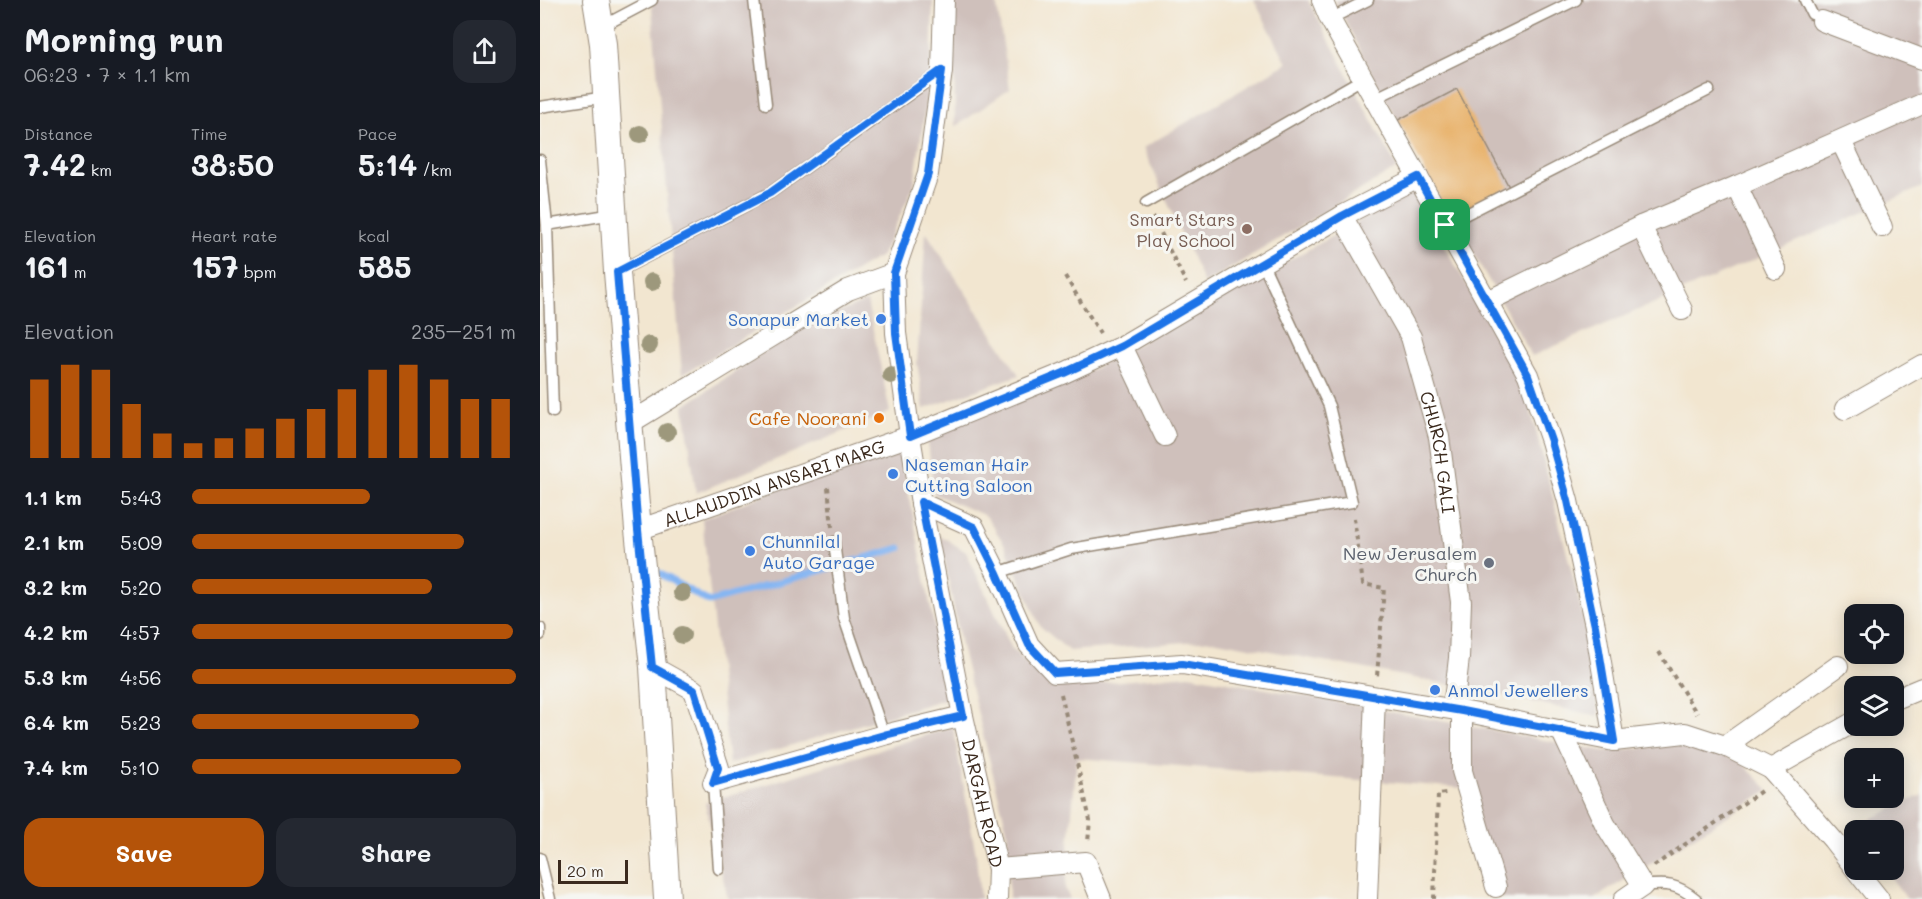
<!DOCTYPE html>
<html lang="en">
<head>
<meta charset="utf-8">
<style>
	:root { --surface:#171b24; --page:#242831; --text:#f1f3f6; --muted:#9ea1a6; --accent:#b45309 }
	body { margin:0; font-family:Mali,sans-serif; background:var(--page); color:var(--text); height:100vh; display:flex; flex-direction:column; font-size:22px; white-space:nowrap }
	* { box-sizing:border-box; margin:0 }
	p { font-size:20px; color:var(--muted) }
	.icon { flex:none; width:33px; height:33px; fill:none; stroke:currentColor; stroke-width:2; stroke-linecap:round; stroke-linejoin:round }
	.map { position:relative; flex:1; overflow:hidden }
	.drawer { display:flex; flex-direction:column; background:var(--surface); width:540px }
	.drawer>* { flex:none }
	.fabs { position:absolute; left:1304px; top:604px; display:grid; gap:12px }
	.fabs a { display:grid; place-items:center; width:60px; height:60px; border-radius:12px; background:var(--surface); box-shadow:0 3px 15px #0003; font-size:30px }
	.scale { position:absolute; left:18px; bottom:15px; width:70px; box-sizing:border-box; padding-left:6px; border:3px solid #3b2a1e; border-top:0; font-size:16px; line-height:21px; white-space:nowrap; color:#3b2a1e; -webkit-text-stroke:4px #f6f6f2; paint-order:stroke }
	.pin { position:absolute; display:grid; place-items:center; width:51px; height:51px; color:#fff; margin:-26px; border-radius:12px; box-shadow:0 3px 9px #0006 }
	.round { display:grid; place-items:center; flex:none; width:63px; height:63px; border-radius:18px; background:var(--page) }
	.summary { display:flex; align-items:center; justify-content:space-between; height:102px; padding:0 24px }
	h1 { font-size:33px; font-weight:700; line-height:45px }
	.figures { display:grid; grid-template-columns:repeat(3,1fr); gap:9px; height:102px; padding:6px 24px }
	.figures div { display:grid; align-content:center }
	.figures b { font-size:30px; font-weight:700 }
	.figures small { font-size:16px; font-weight:400 }
	.figures p { font-size:16px }
	.chart { height:168px; padding:12px 24px }
	.chart p { display:flex; justify-content:space-between }
	.chart svg { width:100%; height:108px; margin-top:6px; stroke:var(--accent); stroke-width:6 }
	.cta { display:flex; gap:12px; margin-top:auto; padding:12px 24px }
	.cta a { flex:1; height:69px; border-radius:18px; background:var(--accent); color:#fff; font-size:24px; font-weight:700; line-height:69px; text-align:center }
	.cta a+a { background:var(--page); color:var(--text) }
	ul { padding:0 24px; list-style:none; font-size:20px }
	li { display:grid; grid-template-columns:96px 72px 1fr; align-items:center; height:45px }
	li i { height:15px; border-radius:8px; background:var(--accent) }
	main { display:flex; flex:1; min-height:0 }
	.map>svg:first-child { display:block }
</style>
</head>
<body>
<main>
<section class="drawer">
<div class="summary"><div><h1>Morning run</h1><p>06:23 · 7 × 1.1 km</p></div><a class="round"><svg class="icon" aria-label="share" viewBox="0 0 24 24"><path d="M12 15V3M7 8l5-5 5 5M5 13v7h14v-7"/></svg></a></div>
<div class="figures">
<div><p>Distance</p><b>7.42<small> km</small></b></div>
<div><p>Time</p><b>38:50</b></div>
<div><p>Pace</p><b>5:14<small> /km</small></b></div>
</div>
<div class="figures">
<div><p>Elevation</p><b>161<small> m</small></b></div>
<div><p>Heart rate</p><b>157<small> bpm</small></b></div>
<div><p>kcal</p><b>585</b></div>
</div>
<div class="chart"><p><span>Elevation</span>235–251 m</p>
<svg viewBox="0 0 160 44" preserveAspectRatio="none"><path d="M5 44V12M15 44V6M25 44V8M35 44V22M45 44V34M55 44V38M65 44V36M75 44V32M85 44V28M95 44V24M105 44V16M115 44V8M125 44V6M135 44V12M145 44V20M155 44V20"/></svg>
</div>
<ul>
<li><b>1.1 km</b>5:43<i style="width:55%"></i></li>
<li><b>2.1 km</b>5:09<i style="width:84%"></i></li>
<li><b>3.2 km</b>5:20<i style="width:74%"></i></li>
<li><b>4.2 km</b>4:57<i style="width:99%"></i></li>
<li><b>5.3 km</b>4:56<i style="width:100%"></i></li>
<li><b>6.4 km</b>5:23<i style="width:70%"></i></li>
<li><b>7.4 km</b>5:10<i style="width:83%"></i></li>
</ul>
<div class="cta"><a>Save</a><a>Share</a></div>
</section>
<div class="map">
<svg width="1382" height="899" viewBox="0 0 1382 899">
	<rect width="100%" height="100%" fill="#f6f6f2"/>
	<filter id="ink" filterUnits="userSpaceOnUse"><feTurbulence type="fractalNoise" baseFrequency=".0167" numOctaves="2"/><feDisplacementMap in="SourceGraphic" scale="12" xChannelSelector="R" yChannelSelector="G"/><feConvolveMatrix kernelMatrix="1 2 1 2 8 2 1 2 1" color-interpolation-filters="sRGB"/></filter>
	<filter id="wash" filterUnits="userSpaceOnUse"><feTurbulence type="fractalNoise" baseFrequency=".008" numOctaves="4" result="noise"/><feDisplacementMap in="SourceGraphic" scale="24" xChannelSelector="R" yChannelSelector="G"/><feGaussianBlur stdDeviation="1.35" result="paint"/><feColorMatrix in="noise" values="0 0 0 0 0 0 0 0 0 0 0 0 0 0 0 0 0 1.4 0 .05"/><feComposite in="paint" operator="in"/></filter>
	<g filter="url(#wash)">
		<rect width="100%" height="100%" fill="#f2e6d0"/>
		<g fill="#cfc0bb">
			<path d="M109 0H393L391 68 374 185 342 255 142 375 112 8Z"/>
			<path d="M414 0H456L470 89 415 127Z"/>
			<path d="M714 0H768L857 168 664 284 603 148 747 63Z"/>
			<path d="M795 0H1382V187L992 356 838 86Z"/>
			<path d="M872 192 943 312 986 391 1043 617 1059 716 901 683 672 640 529 651 500 626 465 545 446 516 394 494 387 435 546 373Z"/>
			<path d="M386 232 479 375 384 409 377 362Z"/>
			<path d="M327 301 350 412 156 493 144 406 258 329Z"/>
			<path d="M360 448 408 698 189 764 162 519 247 486Z"/>
			<path d="M400 535 426 552 472 649 512 687 649 675 1064 751 1143 744 1200 761 1229 790 1054 899H962L924 788 537 758 525 888 530 899H469L467 830 422 650Z"/>
			<path d="M413 727 436 855 440 899H188L165 803Z"/>
			<path d="M1382 795V899H1367L1345 870H1353V831H1316L1313 827Z"/>
		</g>
		<g fill="none" stroke-linecap="round" stroke-linejoin="round">
			<path stroke="#86b6f2" stroke-width="7" d="M117 572 169 602 360 548"/>
		</g>
		<g id="blocks">
			<path fill="#e9b571" d="M917 89 969 187 910 219 858 120Z"/>
		</g>
	</g>
	<g filter="url(#ink)">
		<use href="#blocks" fill-opacity="0" stroke="#968877" stroke-width="1.5"/>
		<g fill="none" stroke-linecap="round" stroke-linejoin="round">
			<g stroke="#968877" stroke-width="13">
				<g id="service">
					<path d="M214 0 226 104"/>
					<path d="M1265 0 1272 14"/>
					<path d="M790 19 828 0"/>
					<path d="M61 27 112 0"/>
					<path d="M834 99 1036 0"/>
					<path d="M0 107 66 97"/>
					<path d="M0 160 7 225 13 412"/>
					<path d="M606 203 824 78"/>
					<path d="M7 225 73 214"/>
					<path d="M905 225 1169 90"/>
					<path d="M77 272 230 193 402 71"/>
					<path d="M294 542 304 618 344 735"/>
					<path d="M457 573 531 549 812 502 789 406 723 264"/>
					<path d="M0 628V635"/>
					<path d="M173 783 179 869"/>
					<path d="M0 858 10 899"/>
					<path d="M1103 886C1127 883 1137 884 1156 899"/>
				</g>
			</g>
			<g stroke="#968877" stroke-width="22">
				<g id="minor">
					<path id="s1" d="M404 0 402 71 388 174 354 273 356 333 370 436 381 503 423 716 458 869 457 899"/>
					<path d="M782 0 790 19 988 375 1011 441 1028 501 1055 626 1074 741"/>
					<path d="M1282 21 1382 59"/>
					<path d="M1301 141 1342 227"/>
					<path d="M1197 186 1236 269"/>
					<path id="s2" d="M802 216 871 337 899 437 921 602 919 658 913 709"/>
					<path d="M1101 226 1142 310"/>
					<path d="M948 301 1101 226 1197 186 1382 104"/>
					<path d="M582 346 625 436"/>
					<path d="M1305 409 1382 365"/>
					<path d="M90 423 308 290 354 273"/>
					<path d="M381 503 434 527 457 573 489 645 515 673 642 664 922 711 1074 741 1145 733 1185 746 1231 769 1293 840 1314 867"/>
					<path id="s3" d="M98 530 370 436 524 373 582 346 802 216 878 177"/>
					<path d="M113 667 154 690 179 768 173 783 344 735 423 716"/>
					<path d="M1353 700 1382 688"/>
					<path d="M922 711V771L956 887"/>
					<path d="M1021 730 1065 824 1103 886 1084 899"/>
					<path d="M1185 746 1298 666"/>
					<path d="M1231 769 1314 722"/>
					<path d="M458 869 546 862 561 899"/>
					<path d="M1316 870 1339 899"/>
					<path d="M827 899 835 697"/>
				</g>
			</g>
			<g stroke="#968877" stroke-width="28">
				<path id="tertiary" d="M56 0 63 44 77 272 98 530 113 667 127 899"/>
			</g>
			<g stroke="#968877" stroke-width="4" stroke-dasharray="4.5 4.5" stroke-linecap="butt">
				<path d="M613 217 646 283"/>
				<path d="M525 276 560 333"/>
				<path d="M288 487 292 527"/>
				<path d="M814 518 823 584 844 588 837 676"/>
				<path d="M1119 652 1157 714"/>
				<path d="M521 694 550 820 548 842"/>
				<path d="M1114 866 1224 789"/>
				<path d="M894 899 898 794 906 793"/>
			</g>
			<use href="#service" stroke="#fff" stroke-width="10"/>
			<use href="#minor" stroke="#fff" stroke-width="20"/>
			<use href="#tertiary" stroke="#fff" stroke-width="26"/>
		</g>
		<g fill="#9d987c">
			<circle cx="100" cy="134" r="9"/>
			<circle cx="112" cy="282" r="9"/>
			<circle cx="109" cy="345" r="9"/>
			<circle cx="351" cy="375" r="9"/>
			<circle cx="127" cy="432" r="9"/>
			<circle cx="142" cy="593" r="9"/>
			<circle cx="142" cy="635" r="9"/>
		</g>
	</g>
	<g fill="none" stroke-linecap="round" stroke-linejoin="round" filter="url(#ink)">
		<g stroke="#fff" stroke-width="12">
			<path id="route" d="M402 70 388 174 354 273 356 333 370 436 524 373 582 346 802 216 878 177 988 375 1011 441 1028 501 1055 626 1074 741 922 711 642 664 515 673 489 645 457 573 434 527 381 502 423 716 344 735 173 783 178 768 154 690 112 667 98 530 77 272 230 193Z"/>
		</g>
		<use href="#route" stroke="#1a73e8" stroke-width="8"/>
	</g>
	<circle fill="#8d6e63" stroke="#f6f6f2" stroke-width="2" cx="707" cy="229" r="6"/>
	<g fill="#3f7fe0" stroke="#f6f6f2" stroke-width="2">
		<circle cx="341" cy="319" r="6"/>
		<circle cx="353" cy="474" r="6"/>
		<circle cx="210" cy="551" r="6"/>
		<circle cx="895" cy="690" r="6"/>
	</g>
	<circle fill="#e8710a" stroke="#f6f6f2" stroke-width="2" cx="339" cy="418" r="6"/>
	<circle fill="#6b7280" stroke="#f6f6f2" stroke-width="2" cx="949" cy="563" r="6"/>
	<g text-anchor="middle" dominant-baseline="central" stroke-width="6" stroke-linejoin="round" paint-order="stroke">
		<g font-size="18" fill="#785e54" stroke="#f6f6f2" text-anchor="end">
			<text x="695" y="219">Smart Stars<tspan x="695" dy="21">Play School</tspan></text>
		</g>
		<g font-size="18" fill="#366cbe" stroke="#f6f6f2" text-anchor="start">
			<text x="329" y="319" text-anchor="end">Sonapur Market</text>
			<text x="365" y="464">Naseman Hair<tspan x="365" dy="21">Cutting Saloon</tspan></text>
			<text x="222" y="541">Chunnilal<tspan x="222" dy="21">Auto Garage</tspan></text>
			<text x="907" y="690">Anmol Jewellers</text>
		</g>
		<g font-size="18" fill="#c56008" stroke="#f6f6f2" text-anchor="end">
			<text x="327" y="418">Cafe Noorani</text>
		</g>
		<g font-size="18" fill="#3b2a1e" stroke="#f6f6f2">
			<text stroke="none"><textPath href="#s2" startOffset="258">CHURCH GALI</textPath></text>
			<text stroke="none"><textPath href="#s3" startOffset="144">ALLAUDDIN ANSARI MARG</textPath></text>
			<text stroke="none"><textPath href="#s1" startOffset="818">DARGAH ROAD</textPath></text>
		</g>
		<g font-size="18" fill="#5b616d" stroke="#f6f6f2" text-anchor="end">
			<text x="937" y="553">New Jerusalem<tspan x="937" dy="21">Church</tspan></text>
		</g>
	</g>
</svg>
<div class="fabs">
<a><svg class="icon" aria-label="locate" viewBox="0 0 24 24"><circle cx="12" cy="12" r="6"/><path d="M12 2v4M12 18v4M2 12h4M18 12h4"/></svg></a>
<a><svg class="icon" aria-label="layers" viewBox="0 0 24 24"><path d="M12 4l9 5-9 5-9-5zM3 14l9 5 9-5"/></svg></a>
<a>+</a>
<a>−</a>
</div>
<div class="scale">20 m</div>
<div class="pin" style="left:905px;top:225px;background:#1e9e55"><svg class="icon" aria-label="arrive" viewBox="0 0 24 24"><path d="M6 21V4h12l-3 4 3 4H6"/></svg></div>
</div>
</main>
</body>
</html>
